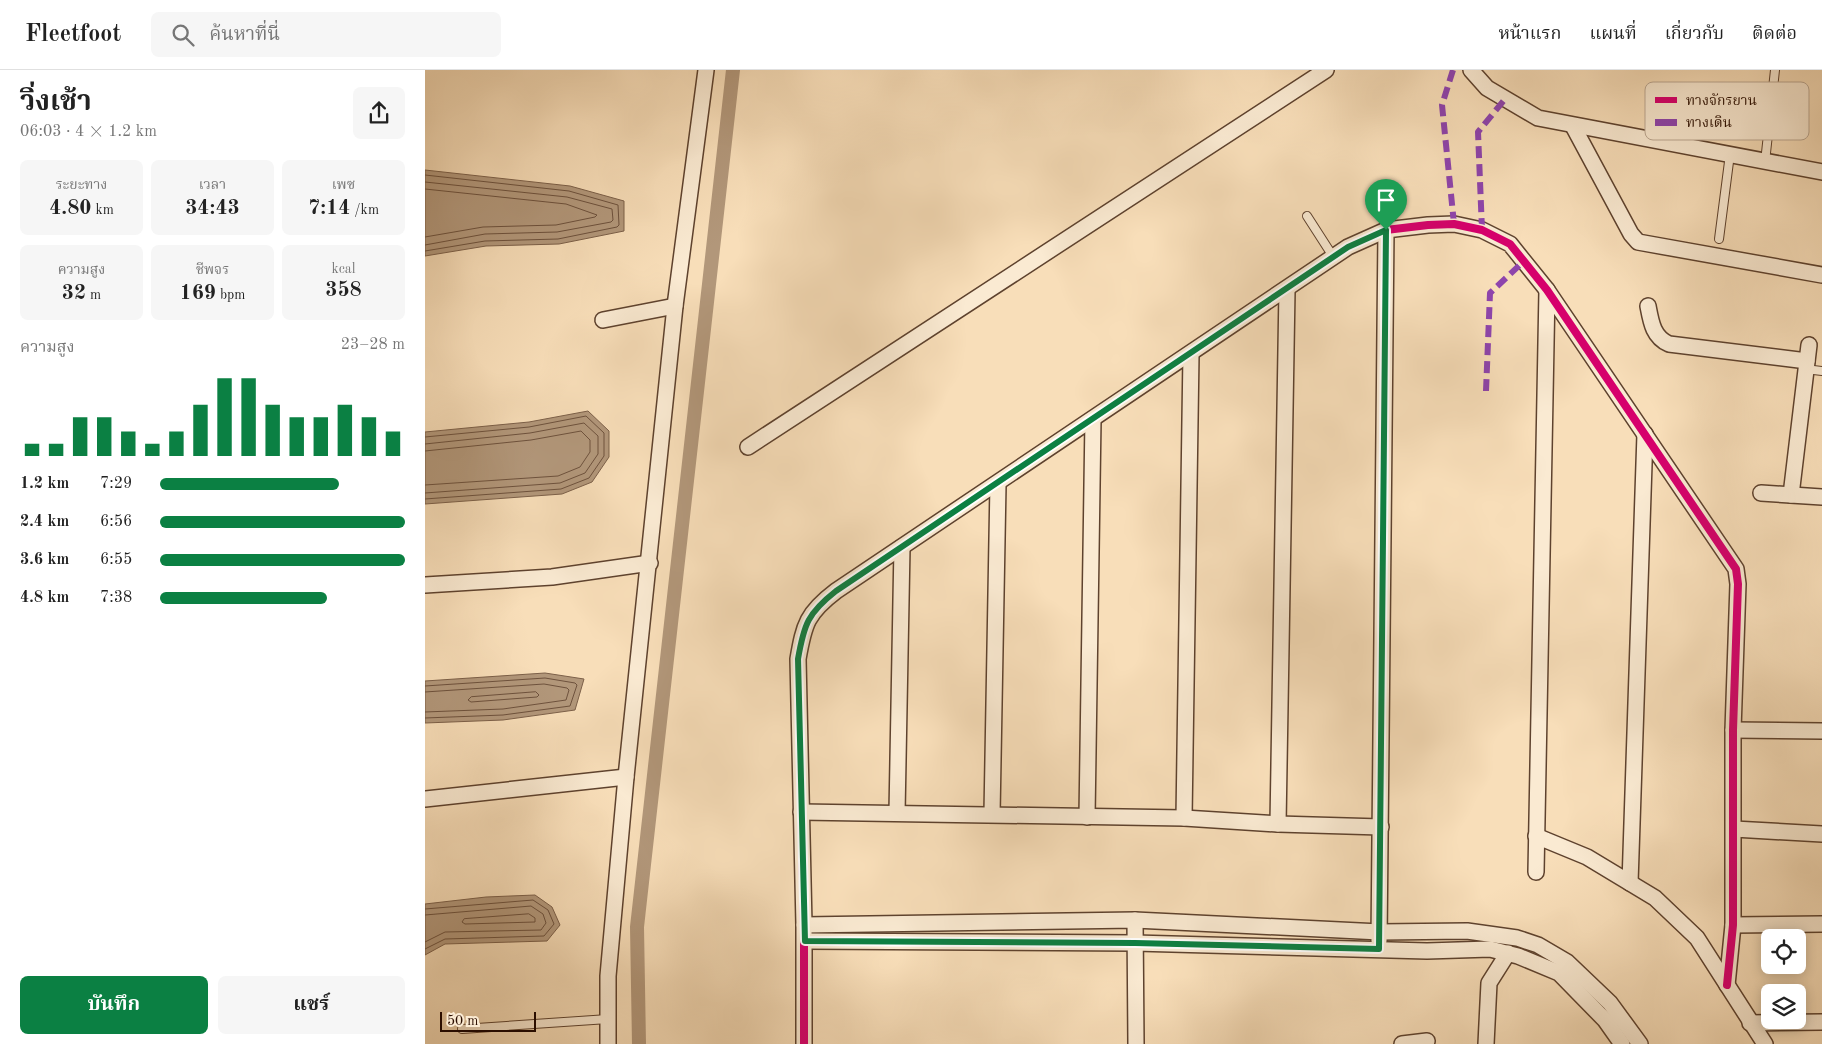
<!DOCTYPE html>
<html lang="th">
<head>
<meta charset="utf-8">
<style>
	:root { --surface:#fff; --page:#f6f6f6; --text:#222; --muted:#767676; --line:#e0e0e0; --accent:#0b8043 }
	body { margin:0; font-family:"Old Standard TT","Noto Serif Thai",serif; background:var(--page); color:var(--text); height:100vh; display:flex; flex-direction:column; font-size:19px; white-space:nowrap }
	* { box-sizing:border-box; margin:0 }
	p { font-size:16px; color:var(--muted) }
	.icon { flex:none; width:28px; height:28px; fill:none; stroke:currentColor; stroke-width:2; stroke-linecap:round; stroke-linejoin:round }
	.map { position:relative; flex:1; overflow:hidden }
	.drawer { display:flex; flex-direction:column; background:var(--surface); width:425px }
	.drawer>* { flex:none }
	.tools { position:absolute; left:1336px; top:859px; display:grid; gap:10px }
	.tools a { display:grid; place-items:center; width:45px; height:45px; border-radius:8px; background:var(--surface); box-shadow:0 2px 12px #0003; font-size:25px }
	.scale { position:absolute; left:15px; bottom:12px; width:96px; box-sizing:border-box; padding-left:5px; border:2px solid #2b0e00; border-top:0; font-size:14px; line-height:18px; white-space:nowrap; color:#2b0e00; -webkit-text-stroke:4px #faead2; paint-order:stroke }
	.pin { position:absolute; display:grid; place-items:center; width:42px; height:42px; color:#fff; margin:-51px -21px; border-radius:50% 50% 50% 0; rotate:-45deg; box-shadow:0 0 5px #0007 }
	.pin .icon { rotate:45deg }
	.round { display:grid; place-items:center; flex:none; width:52px; height:52px; border-radius:8px; background:var(--page) }
	.head { display:flex; align-items:center; justify-content:space-between; height:85px; padding:0 20px }
	h1 { font-size:28px; font-weight:700; line-height:38px }
	.metrics { display:grid; grid-template-columns:repeat(3,1fr); gap:8px; height:85px; padding:5px 20px }
	.metrics div { display:grid; align-content:center; border-radius:8px; background:var(--page); text-align:center }
	.metrics b { font-size:21px; font-weight:700 }
	.metrics small { font-size:14px; font-weight:400 }
	.metrics p { font-size:14px }
	.chart { height:140px; padding:10px 20px }
	.chart p { display:flex; justify-content:space-between }
	.chart svg { width:100%; height:90px; margin-top:5px; stroke:var(--accent); stroke-width:6 }
	.cta { display:flex; gap:10px; margin-top:auto; padding:10px 20px }
	.cta a { flex:1; height:58px; border-radius:8px; background:var(--accent); color:#fff; font-size:20px; font-weight:700; line-height:58px; text-align:center }
	.cta a+a { background:var(--page); color:var(--text) }
	ul { padding:0 20px; list-style:none; font-size:16px }
	li { display:grid; grid-template-columns:80px 60px 1fr; align-items:center; height:38px }
	li i { height:12px; border-radius:6px; background:var(--accent) }
	header { display:flex; align-items:center; gap:30px; box-sizing:border-box; height:70px; padding:0 25px; background:var(--surface); border-bottom:1px solid var(--line) }
	header strong { font-size:24px }
	nav { display:flex; gap:28px; margin-inline-start:auto; font-size:18px }
	.search { width:350px; height:45px; background:var(--page); display:flex; align-items:center; gap:12px; box-sizing:border-box; padding:0 18px; border-radius:8px; color:var(--muted); font-size:19px }
	main { display:flex; flex:1; min-height:0 }
	.map>svg:first-child { display:block }
</style>
</head>
<body>
<header>
<strong>Fleetfoot</strong>
<div class="search"><svg class="icon" aria-label="search" viewBox="0 0 24 24"><circle cx="10" cy="10" r="6"/><path d="M15 15l6 6"/></svg>ค้นหาที่นี่</div>
<nav><a>หน้าแรก</a><a>แผนที่</a><a>เกี่ยวกับ</a><a>ติดต่อ</a></nav>
</header>
<main>
<section class="drawer">
<div class="head"><div><h1>วิ่งเช้า</h1><p>06:03 · 4 × 1.2 km</p></div><a class="round"><svg class="icon" aria-label="share" viewBox="0 0 24 24"><path d="M12 15V3M7 8l5-5 5 5M5 13v7h14v-7"/></svg></a></div>
<div class="metrics">
<div><p>ระยะทาง</p><b>4.80<small> km</small></b></div>
<div><p>เวลา</p><b>34:43</b></div>
<div><p>เพซ</p><b>7:14<small> /km</small></b></div>
</div>
<div class="metrics">
<div><p>ความสูง</p><b>32<small> m</small></b></div>
<div><p>ชีพจร</p><b>169<small> bpm</small></b></div>
<div><p>kcal</p><b>358</b></div>
</div>
<div class="chart"><p><span>ความสูง</span>23–28 m</p>
<svg viewBox="0 0 160 44" preserveAspectRatio="none"><path d="M5 44V38M15 44V38M25 44V25M35 44V25M45 44V32M55 44V38M65 44V32M75 44V19M85 44V6M95 44V6M105 44V19M115 44V25M125 44V25M135 44V19M145 44V25M155 44V32"/></svg>
</div>
<ul>
<li><b>1.2 km</b>7:29<i style="width:73%"></i></li>
<li><b>2.4 km</b>6:56<i style="width:100%"></i></li>
<li><b>3.6 km</b>6:55<i style="width:100%"></i></li>
<li><b>4.8 km</b>7:38<i style="width:68%"></i></li>
</ul>
<div class="cta"><a>บันทึก</a><a>แชร์</a></div>
</section>
<div class="map">
<svg width="1397" height="974" viewBox="0 0 1397 974">
	<rect width="100%" height="100%" fill="#f8deb9"/>
	<filter id="stains"><feTurbulence type="fractalNoise" baseFrequency=".004" numOctaves="4"/><feColorMatrix values="0 0 0 0 .2 0 0 0 0 .09 0 0 0 0 .02 0 0 0 .5 -.17"/></filter>
	<radialGradient id="worn" r=".72"><stop offset=".6" stop-color="#630" stop-opacity="0"/><stop offset="1" stop-color="#630" stop-opacity=".3"/></radialGradient>
	<g fill="#b2977a" stroke="#7c6049">
		<path d="M0 100 145 116 199 131V161L134 174 61 176 0 186Z"/>
		<path d="M163 341 184 361V387L167 412 137 424 0 434V362L104 352Z"/>
		<path d="M120 603 159 609 150 640 78 650 0 653V611Z"/>
		<path d="M110 825 127 837 135 855 122 871 20 874 0 885V834L61 827Z"/>
	</g>
	<g fill="none" stroke-linecap="round" stroke-linejoin="round">
		<g stroke="#6e523d" stroke-width="1">
			<path d="M0 105 144 121 193 135 194 155 192 157 133 169 60 171 0 181"/>
			<path d="M0 112 142 127 187 139 188 150 186 152 132 162 60 164 0 175"/>
			<path d="M0 119 141 134 172 145 170 147 131 155 58 157 0 167"/>
			<path d="M0 367 104 357 161 346 179 363V386L164 408 136 419 0 429"/>
			<path d="M0 374 105 363 159 353 173 366V384L160 403 135 413 0 423"/>
			<path d="M0 381 106 370 156 361 165 370V382L155 397 133 406 0 415"/>
			<path d="M0 616 120 608 150 613 152 615 145 636 78 645 0 648"/>
			<path d="M0 622 119 614 142 618 144 620 141 630 78 639 0 642"/>
			<path d="M111 622 114 625 112 627 46 632 43 630 46 627Z"/>
			<path d="M0 839 108 830 123 840 129 854 119 866 20 869 0 879"/>
			<path d="M104 844 110 848V852L40 854 37 852 39 849Z"/>
			<path d="M0 845 106 836 118 844 121 853 116 860 20 862 0 872"/>
		</g>
		<path stroke="#b2977a" stroke-width="14" d="M214 974 212 857 308 0"/>
		<g stroke="#5e422e" stroke-width="10">
			<g id="service">
				<path d="M1340 92 1350 0"/>
				<path d="M882 146 909 188"/>
				<path d="M1294 169 1305 84"/>
				<path d="M1380 299 1397 301"/>
				<path d="M37 959 183 949"/>
			</g>
		</g>
		<g stroke="#5e422e" stroke-width="18">
			<g id="minor">
				<path d="M1046 0 1062 18 1113 48 1397 102"/>
				<path d="M1148 56 1206 164 1213 172 1397 205"/>
				<path d="M1223 236C1226 252 1228 267 1244 274L1382 291"/>
				<path d="M178 250 250 236"/>
				<path d="M323 377 901 0"/>
				<path d="M1336 423 1397 427"/>
				<path d="M1366 425 1384 275"/>
				<path d="M0 515 127 507 225 493"/>
				<path d="M1308 660 1397 661"/>
				<path d="M0 729 201 707"/>
				<path d="M376 742 759 748 853 754 956 757"/>
				<path d="M472 743 477 477"/>
				<path d="M567 744 573 414"/>
				<path d="M662 747 668 349"/>
				<path d="M759 748 766 284"/>
				<path d="M853 754 862 220"/>
				<path d="M1309 759 1397 764"/>
				<path d="M1111 766 1162 787 1230 828 1272 868 1340 974"/>
				<path d="M1111 802 1122 220"/>
				<path d="M1205 813 1220 364"/>
				<path d="M710 850 711 974"/>
				<path d="M379 855 710 850 955 862 1042 861 1092 868 1113 875 1142 892 1185 933 1215 974"/>
				<path d="M1308 855 1397 854"/>
				<path d="M380 871 710 873 1002 881 1065 879 1093 886 1134 903 1180 950 1197 974"/>
				<path d="M954 871 961 160"/>
				<path d="M1325 953 1397 952"/>
				<path d="M183 974V906L201 707 250 236 281 0"/>
				<path d="M379 974V855L373 589C379 554 382 543 411 521L923 177 961 160 1003 155 1029 154 1057 160 1085 174 1122 220 1311 499 1313 514 1308 660V855L1302 915"/>
				<path d="M977 974 1002 971"/>
				<path d="M1061 974 1064 913 1083 883"/>
			</g>
		</g>
		<use href="#service" stroke="#faead2" stroke-width="8"/>
		<use href="#minor" stroke="#faead2" stroke-width="15"/>
		<g stroke="#8e44ad" stroke-width="6" stroke-dasharray="12 6" stroke-linecap="butt">
			<path d="M1028 0 1017 35 1029 154"/>
			<path d="M1057 160 1053 62 1080 29"/>
			<path d="M1061 321 1065 223 1099 191"/>
		</g>
		<g stroke="#faead2" stroke-width="11">
			<path id="cycleway" d="M379 974V855L373 589C379 554 382 543 411 521L923 177 961 160 1003 155 1029 154 1057 160 1085 174 1122 220 1311 499 1313 514 1308 660V855L1302 915"/>
		</g>
		<use href="#cycleway" stroke="#d6006c" stroke-width="8"/>
	</g>
	<g fill="none" stroke-linecap="round" stroke-linejoin="round">
		<g stroke="#fff" stroke-width="10">
			<path id="route" d="M961 160 954 879 710 873 380 871 373 589C379 554 383 543 411 521L923 177Z"/>
		</g>
		<use href="#route" stroke="#0b8043" stroke-width="6"/>
	</g>
	<rect x="1220" y="12" width="164" height="58" rx="8" fill="#faead2" stroke="#bca893" stroke-width="1"/>
	<rect x="1230" y="27" width="22" height="6" fill="#d6006c"/>
	<rect x="1230" y="49" width="22" height="7" fill="#8e44ad"/>
	<g font-size="14" fill="#2b0e00">
		<text x="1261" y="35">ทางจักรยาน</text>
		<text x="1261" y="57">ทางเดิน</text>
	</g>
	<rect width="100%" height="100%" filter="url(#stains)"/>
	<rect width="100%" height="100%" fill="url(#worn)"/>
</svg>
<div class="tools">
<a><svg class="icon" aria-label="locate" viewBox="0 0 24 24"><circle cx="12" cy="12" r="6"/><path d="M12 2v4M12 18v4M2 12h4M18 12h4"/></svg></a>
<a><svg class="icon" aria-label="layers" viewBox="0 0 24 24"><path d="M12 4l9 5-9 5-9-5zM3 14l9 5 9-5"/></svg></a>
</div>
<div class="scale">50 m</div>
<div class="pin" style="left:961px;top:160px;background:#1e9e55"><svg class="icon" aria-label="arrive" viewBox="0 0 24 24"><path d="M6 21V4h12l-3 4 3 4H6"/></svg></div>
</div>
</main>
</body>
</html>
